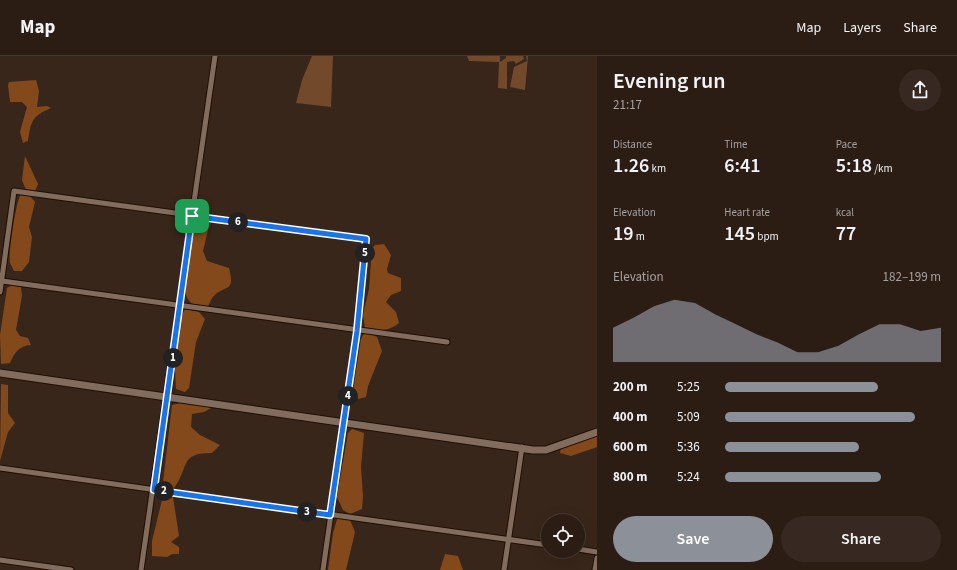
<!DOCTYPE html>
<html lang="en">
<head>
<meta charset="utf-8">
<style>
	:root { --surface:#2b1c14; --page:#372922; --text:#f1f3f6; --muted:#a6a1a0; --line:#473a34; --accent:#8c9099 }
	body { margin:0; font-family:"Source Sans 3",sans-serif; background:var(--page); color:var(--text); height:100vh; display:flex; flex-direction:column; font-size:15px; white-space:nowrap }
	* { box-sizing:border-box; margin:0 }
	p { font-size:13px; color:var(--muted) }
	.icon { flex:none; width:22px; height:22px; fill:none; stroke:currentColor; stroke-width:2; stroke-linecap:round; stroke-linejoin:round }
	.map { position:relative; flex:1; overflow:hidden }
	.sheet { display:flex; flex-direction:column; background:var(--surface); width:360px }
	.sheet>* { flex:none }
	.fabs { position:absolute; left:541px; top:458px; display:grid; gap:8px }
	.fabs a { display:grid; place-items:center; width:44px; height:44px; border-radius:50%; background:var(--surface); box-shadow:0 4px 16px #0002,0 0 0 1px var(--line); font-size:20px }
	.pin { position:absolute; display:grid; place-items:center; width:34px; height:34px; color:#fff; margin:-17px; border-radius:8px; box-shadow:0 2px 6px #0006 }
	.km { position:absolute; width:20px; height:20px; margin:-10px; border-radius:50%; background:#222; color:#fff; font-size:11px; line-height:20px; text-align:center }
	.round { display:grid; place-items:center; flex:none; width:42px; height:42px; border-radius:21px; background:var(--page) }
	.headline { display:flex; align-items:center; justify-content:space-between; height:68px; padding:0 16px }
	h1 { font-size:22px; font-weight:600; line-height:30px }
	.metrics { display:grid; grid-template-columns:repeat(3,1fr); gap:6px; height:68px; padding:4px 16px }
	.metrics div { display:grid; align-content:center }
	.metrics b { font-size:20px; font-weight:600 }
	.metrics small { font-size:11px; font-weight:400 }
	.metrics p { font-size:11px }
	.chart { height:112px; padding:8px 16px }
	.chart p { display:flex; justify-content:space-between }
	.chart svg { width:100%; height:72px; margin-top:4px; fill:var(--accent); opacity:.7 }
	.primary-button { display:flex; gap:8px; margin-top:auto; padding:8px 16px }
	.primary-button a { flex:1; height:46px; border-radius:24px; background:var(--accent); color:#fff; font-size:16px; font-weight:600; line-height:46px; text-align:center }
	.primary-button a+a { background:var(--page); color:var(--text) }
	ul { padding:0 16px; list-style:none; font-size:13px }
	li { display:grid; grid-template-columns:64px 48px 1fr; align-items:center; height:30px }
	li i { height:10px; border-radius:5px; background:var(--accent) }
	header { display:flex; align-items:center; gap:24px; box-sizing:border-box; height:56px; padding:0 20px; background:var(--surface); border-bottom:1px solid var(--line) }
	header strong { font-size:19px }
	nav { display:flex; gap:22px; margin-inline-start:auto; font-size:14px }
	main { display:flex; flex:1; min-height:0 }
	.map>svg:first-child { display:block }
</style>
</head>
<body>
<header>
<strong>Map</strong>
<nav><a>Map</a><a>Layers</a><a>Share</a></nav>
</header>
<main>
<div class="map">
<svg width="597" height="514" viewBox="0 0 597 514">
	<rect width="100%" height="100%" fill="#39261a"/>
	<g fill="#73492b">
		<path d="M312 0H333L331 51 296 47 302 24Z"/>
		<path d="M467 0H500V6L506 2V0H523L524 3 516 8 514 5 507 6V33L498 32 499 6 469 5Z"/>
		<path d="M526 0H528L525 34 510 31 514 11 527 5Z"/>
	</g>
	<g fill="#83491b">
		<path d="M36 24 39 35 37 51 47 50 51 52C32 60 31 65 28 85L23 87 20 76 27 51 22 46H10L8 29 9 26Z"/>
		<path d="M25 100 38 128 35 135 26 134 22 124Z"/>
		<path d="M21 138 30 140 35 146 29 171 32 181 29 206 22 215H14C13 213 11 209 10 207 8 200 16 144 21 138Z"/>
		<path d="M205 164 209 170 203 195 207 205 229 212C236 238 224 228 213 241 211 243 210 247 208 250 199 252 189 249 186 239 183 225 193 181 195 165Z"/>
		<path d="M384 188 391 199 387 213 388 217 401 222V235L391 239 386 246 396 256 399 267C388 276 379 275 365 272L363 259 369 233 372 192 375 189Z"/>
		<path d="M12 229 21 231 22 240 16 274 20 280 28 282 31 289C19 290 15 296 10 307L1 308 0 279 7 232Z"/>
		<path d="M185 253 199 256 205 263 196 286 189 332 185 336 176 333C175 308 173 276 185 253Z"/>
		<path d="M367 276 377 281 382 295 368 330 366 341 358 343 353 335 361 283 363 279Z"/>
		<path d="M1 328 8 329V357L15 367 8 376 0 405Z"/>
		<path d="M185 346 200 348 211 352 204 356 192 358 191 371 200 379 220 389 212 397C179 397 190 410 174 432H171L163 426 172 349Z"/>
		<path d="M352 373 364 377 361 411 363 441 362 453 350 458 343 454 337 441 348 377Z"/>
		<path d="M597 380V391L571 400 560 397 561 392Z"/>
		<path d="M173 441 179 480 171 486 179 491V498H172L167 501 152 500V485L161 448 162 444Z"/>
		<path d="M338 460 350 464 355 476 346 514H328L333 477Z"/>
		<path d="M445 498 458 500 463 514H440Z"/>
	</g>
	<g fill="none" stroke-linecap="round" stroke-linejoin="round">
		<g stroke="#1f0f04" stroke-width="7">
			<g id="street">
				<path d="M2 225 447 286"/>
				<path d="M0 236 14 135 366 183 357 275 323 514"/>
				<path d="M0 412 548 489"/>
				<path d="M578 493 597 496"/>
				<path d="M0 504 71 514"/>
				<path d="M141 514 215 0"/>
				<path d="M504 514 522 391"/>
				<path d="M595 514 597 502"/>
			</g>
		</g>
		<g stroke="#1f0f04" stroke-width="9">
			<path id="secondary" d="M0 317 533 394H546L597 376"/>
		</g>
		<use href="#street" stroke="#826c5e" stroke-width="5"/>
		<use href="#secondary" stroke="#826c5e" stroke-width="7"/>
	</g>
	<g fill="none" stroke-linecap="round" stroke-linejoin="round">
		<g stroke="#fff" stroke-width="8">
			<path id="route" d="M192 160 366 183 357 275 330 459 154 434Z"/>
		</g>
		<use href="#route" stroke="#1a73e8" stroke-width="5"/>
	</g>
</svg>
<div class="fabs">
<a><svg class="icon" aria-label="locate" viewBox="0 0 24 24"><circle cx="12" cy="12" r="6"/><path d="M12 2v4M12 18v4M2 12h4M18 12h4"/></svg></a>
</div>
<div class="pin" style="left:192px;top:160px;background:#1e9e55"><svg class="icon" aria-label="arrive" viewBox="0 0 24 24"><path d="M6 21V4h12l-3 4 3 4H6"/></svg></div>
<b class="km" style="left:173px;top:302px">1</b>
<b class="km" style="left:164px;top:435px">2</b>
<b class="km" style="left:307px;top:456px">3</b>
<b class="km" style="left:348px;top:340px">4</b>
<b class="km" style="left:365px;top:197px">5</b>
<b class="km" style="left:238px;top:166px">6</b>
</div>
<section class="sheet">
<div class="headline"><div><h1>Evening run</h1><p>21:17</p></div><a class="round"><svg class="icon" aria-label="share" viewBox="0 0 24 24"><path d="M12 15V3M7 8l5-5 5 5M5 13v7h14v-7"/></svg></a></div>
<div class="metrics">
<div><p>Distance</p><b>1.26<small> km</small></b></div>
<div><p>Time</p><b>6:41</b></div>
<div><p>Pace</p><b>5:18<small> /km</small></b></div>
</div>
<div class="metrics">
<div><p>Elevation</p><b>19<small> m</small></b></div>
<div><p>Heart rate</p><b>145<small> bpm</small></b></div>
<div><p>kcal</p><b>77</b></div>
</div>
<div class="chart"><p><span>Elevation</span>182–199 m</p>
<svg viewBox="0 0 160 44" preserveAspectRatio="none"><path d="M0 44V23L10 17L20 10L30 6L40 8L50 15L60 21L70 27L80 32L90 38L100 38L110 34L120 27L130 21L140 21L150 25L160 23V44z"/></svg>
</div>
<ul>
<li><b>200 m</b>5:25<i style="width:71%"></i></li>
<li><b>400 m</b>5:09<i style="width:88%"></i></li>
<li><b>600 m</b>5:36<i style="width:62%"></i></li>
<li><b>800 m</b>5:24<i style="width:72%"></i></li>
</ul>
<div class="primary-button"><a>Save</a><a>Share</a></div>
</section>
</main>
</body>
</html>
